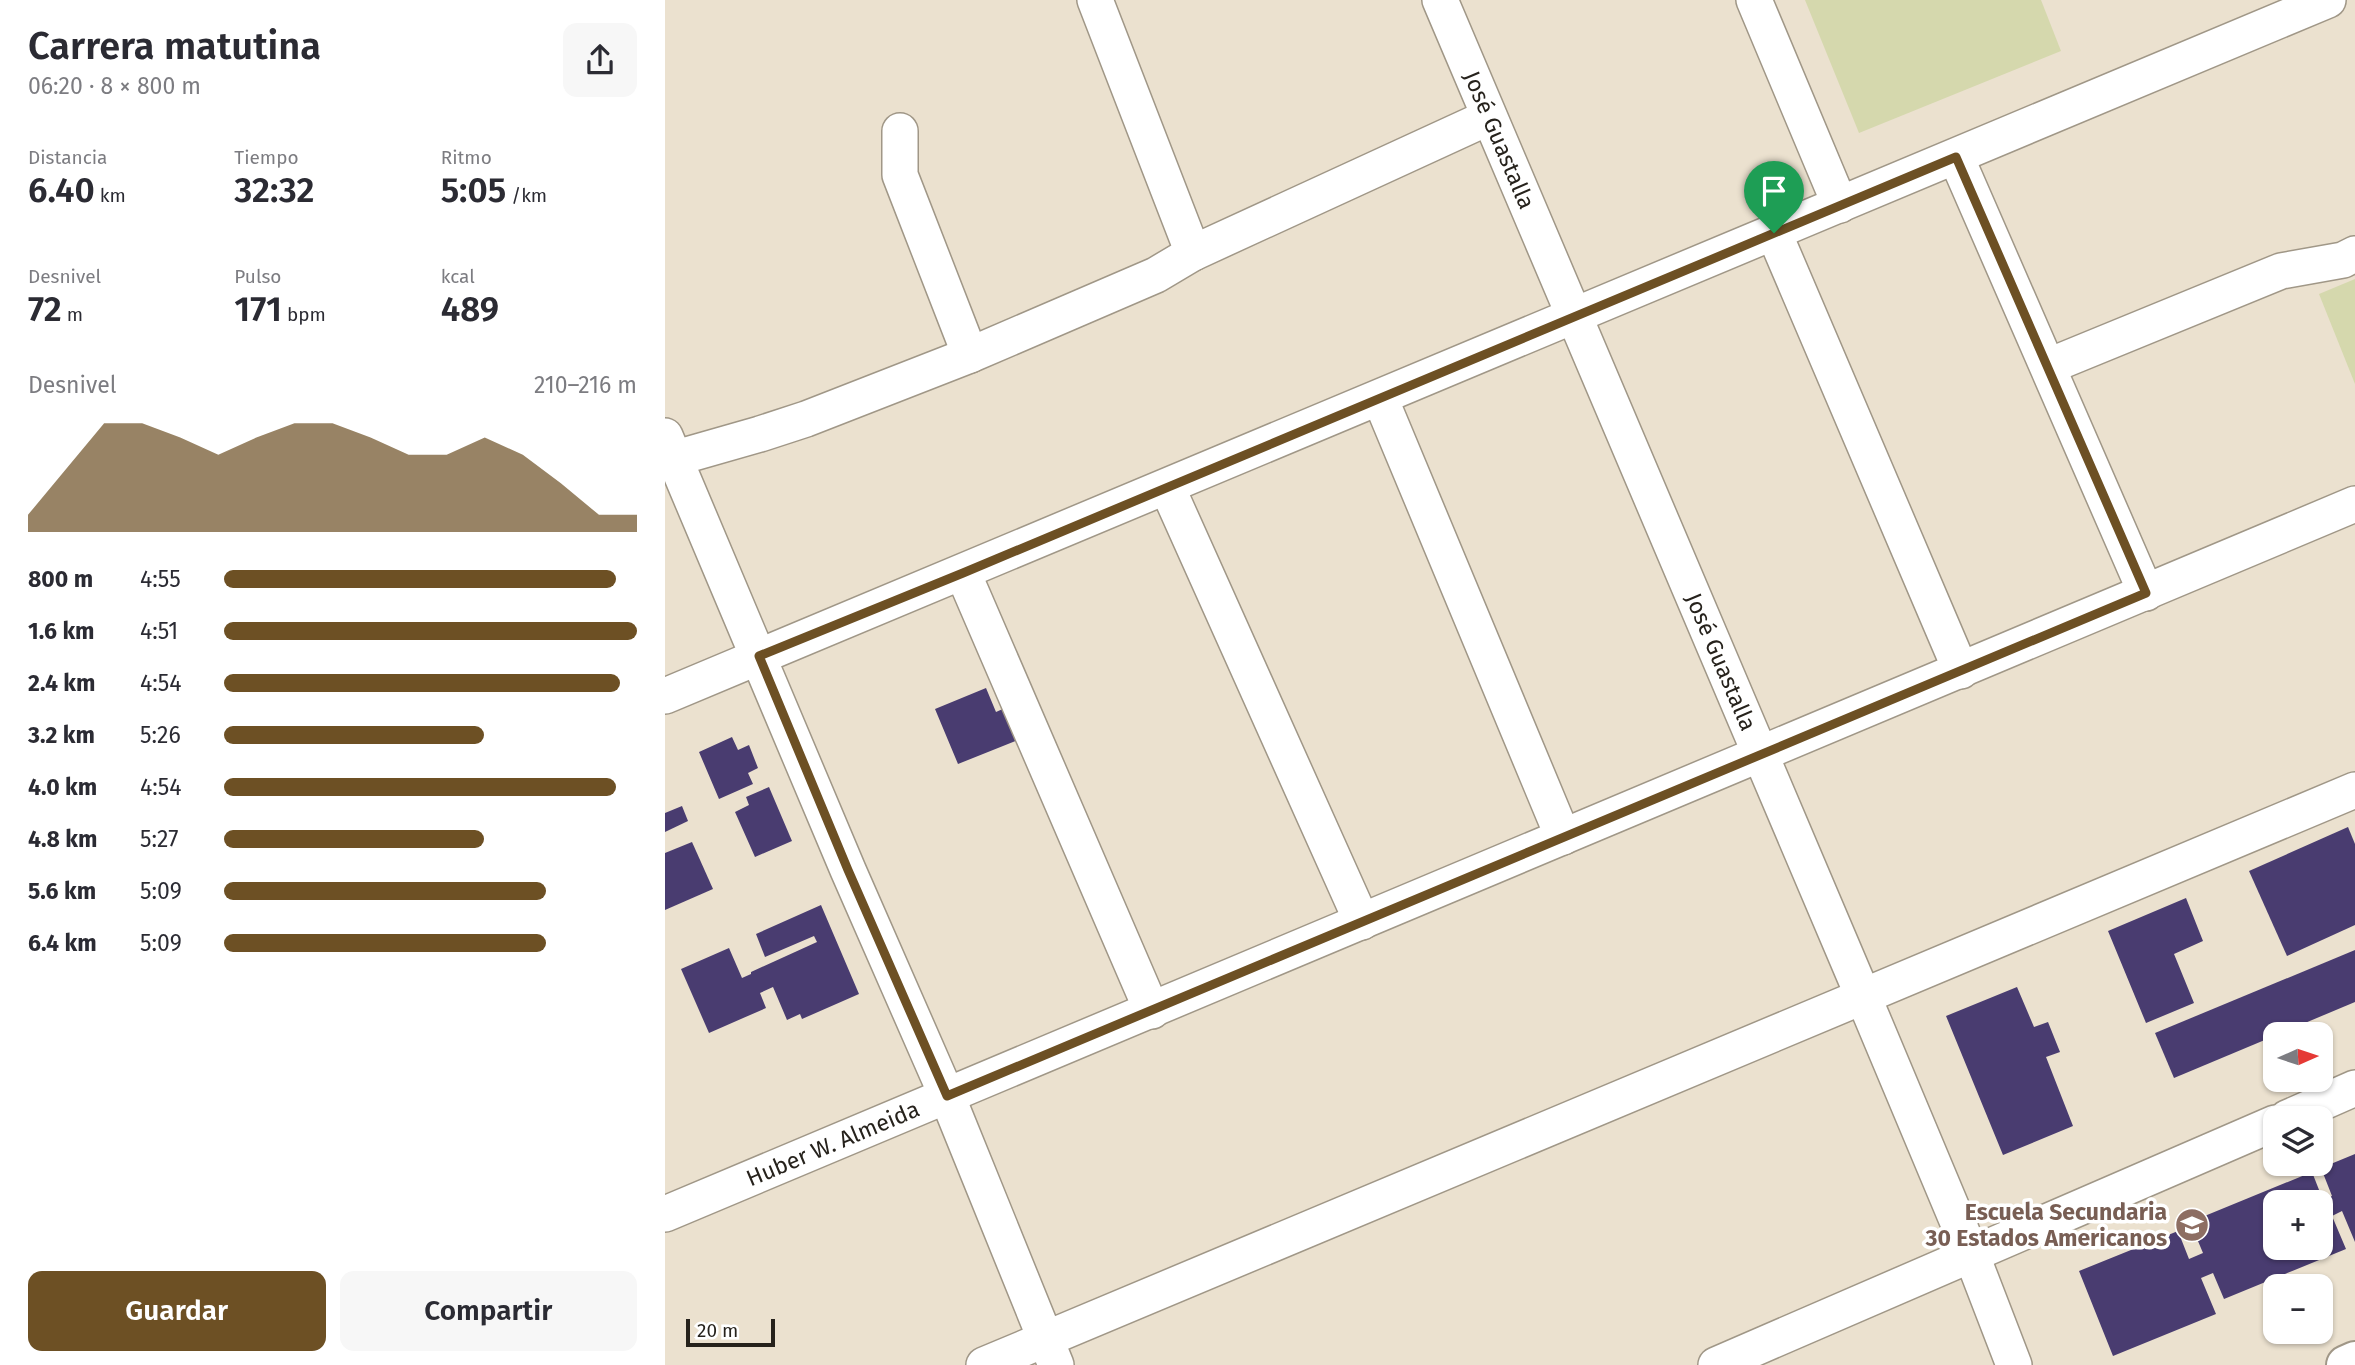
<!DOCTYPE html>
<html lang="es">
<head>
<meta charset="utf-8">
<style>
	:root { --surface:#fff; --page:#f7f7f7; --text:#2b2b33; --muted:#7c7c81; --accent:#6d5024 }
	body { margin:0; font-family:"Fira Sans",sans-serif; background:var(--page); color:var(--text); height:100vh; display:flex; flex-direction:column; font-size:26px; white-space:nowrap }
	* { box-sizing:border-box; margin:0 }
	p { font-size:23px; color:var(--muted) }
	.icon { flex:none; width:38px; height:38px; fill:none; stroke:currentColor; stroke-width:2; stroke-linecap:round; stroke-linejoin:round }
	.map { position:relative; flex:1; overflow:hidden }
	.details { display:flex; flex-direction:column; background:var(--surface); width:665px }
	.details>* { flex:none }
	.needle { width:46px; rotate:87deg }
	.fabs { position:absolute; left:1598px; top:1022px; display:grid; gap:14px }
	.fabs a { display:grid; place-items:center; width:70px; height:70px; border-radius:14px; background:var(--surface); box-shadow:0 2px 5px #0004; font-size:35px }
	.scale { position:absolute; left:21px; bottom:18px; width:89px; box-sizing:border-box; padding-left:7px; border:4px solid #26221c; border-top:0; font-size:19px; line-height:24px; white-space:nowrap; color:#26221c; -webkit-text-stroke:5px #fff; paint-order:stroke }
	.pin { position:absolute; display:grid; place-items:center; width:60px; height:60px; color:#fff; margin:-72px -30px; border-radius:50% 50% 50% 0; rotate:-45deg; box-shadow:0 0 7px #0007 }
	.pin .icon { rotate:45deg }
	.round { display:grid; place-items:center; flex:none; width:74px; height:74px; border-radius:14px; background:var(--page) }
	.summary { display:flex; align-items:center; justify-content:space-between; height:119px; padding:0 28px }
	h1 { font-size:38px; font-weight:600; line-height:52px }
	.figures { display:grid; grid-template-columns:repeat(3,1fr); gap:10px; height:119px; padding:7px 28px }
	.figures div { display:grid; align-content:center }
	.figures b { font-size:35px; font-weight:600 }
	.figures small { font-size:19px; font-weight:400 }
	.figures p { font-size:19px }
	.chart { height:196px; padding:14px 28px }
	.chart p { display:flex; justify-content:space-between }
	.chart svg { width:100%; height:126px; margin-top:7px; fill:var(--accent); opacity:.7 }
	.cta { display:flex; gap:14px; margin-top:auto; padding:14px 28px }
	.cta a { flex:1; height:80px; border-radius:14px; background:var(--accent); color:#fff; font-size:28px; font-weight:600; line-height:80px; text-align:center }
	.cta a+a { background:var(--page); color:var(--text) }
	ul { padding:0 28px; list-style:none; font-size:23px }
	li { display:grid; grid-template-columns:112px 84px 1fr; align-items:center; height:52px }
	li i { height:18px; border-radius:9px; background:var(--accent) }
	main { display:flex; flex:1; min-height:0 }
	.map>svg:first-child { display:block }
</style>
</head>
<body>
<main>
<section class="details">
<div class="summary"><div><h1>Carrera matutina</h1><p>06:20 · 8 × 800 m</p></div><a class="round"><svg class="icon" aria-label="share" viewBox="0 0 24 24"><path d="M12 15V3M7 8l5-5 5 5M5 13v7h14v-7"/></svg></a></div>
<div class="figures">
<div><p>Distancia</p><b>6.40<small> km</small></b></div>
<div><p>Tiempo</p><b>32:32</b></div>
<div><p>Ritmo</p><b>5:05<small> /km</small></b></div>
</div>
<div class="figures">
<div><p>Desnivel</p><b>72<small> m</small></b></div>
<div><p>Pulso</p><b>171<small> bpm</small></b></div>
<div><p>kcal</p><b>489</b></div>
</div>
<div class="chart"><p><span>Desnivel</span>210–216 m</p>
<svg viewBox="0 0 160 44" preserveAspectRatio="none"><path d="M0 44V38L10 22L20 6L30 6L40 11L50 17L60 11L70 6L80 6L90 11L100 17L110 17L120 11L130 17L140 27L150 38L160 38V44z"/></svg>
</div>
<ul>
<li><b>800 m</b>4:55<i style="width:95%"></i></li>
<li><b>1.6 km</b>4:51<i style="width:100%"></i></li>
<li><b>2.4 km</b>4:54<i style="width:96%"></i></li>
<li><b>3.2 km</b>5:26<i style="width:63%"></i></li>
<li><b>4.0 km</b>4:54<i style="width:95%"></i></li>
<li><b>4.8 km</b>5:27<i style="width:63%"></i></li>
<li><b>5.6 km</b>5:09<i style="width:78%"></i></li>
<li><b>6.4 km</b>5:09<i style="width:78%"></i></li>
</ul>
<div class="cta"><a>Guardar</a><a>Compartir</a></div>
</section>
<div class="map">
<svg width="1690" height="1365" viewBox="0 0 1690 1365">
	<rect width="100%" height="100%" fill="#ebe1cf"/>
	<g fill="#d5d8ad">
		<path d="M1140 0H1376L1396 51 1194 133Z"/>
		<path d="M1690 279V384L1654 294Z"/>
	</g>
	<g fill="#493c70" fill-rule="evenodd">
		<path d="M321 688 331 712 340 708 353 740 293 764 270 709Z"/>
		<path d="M67 737 73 750 84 745 93 768 83 773 88 784 54 799 34 752Z"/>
		<path d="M104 787 127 841 90 857 70 812 84 805 81 797Z"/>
		<path d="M17 806 23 821 0 832V813Z"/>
		<path d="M1683 827 1690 844V925L1622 956 1584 871Z"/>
		<path d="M27 842 48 889 0 910V853Z"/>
		<path d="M1521 898 1538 941 1509 954 1529 1003 1481 1023 1443 931Z"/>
		<path d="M156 905 194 994 137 1019 135 1014 122 1020 108 987 95 993 101 1008 44 1033 16 969 64 948 77 978 86 974V972L152 942 149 936 100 957 91 934Z"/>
		<path d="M1690 950V1002L1509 1078 1490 1033Z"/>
		<path d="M1352 987 1369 1027 1383 1022 1395 1052 1381 1057 1408 1126 1338 1155 1281 1016Z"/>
		<path d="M1690 1154V1242L1677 1211 1667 1216 1681 1249 1559 1299 1548 1273 1536 1278 1551 1314 1448 1356 1414 1271 1513 1231 1524 1259 1538 1253 1525 1222 1647 1172 1658 1200 1667 1196 1656 1168ZM1610 1202H1656V1248H1610Z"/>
	</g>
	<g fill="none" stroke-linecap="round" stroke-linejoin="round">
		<g stroke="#a09787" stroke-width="38">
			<g id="minor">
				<path d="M430 0 528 253"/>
				<path id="s1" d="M775 0 1198 996 1307 1256 1349 1365"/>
				<path d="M1089 0 1175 205"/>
				<path d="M235 131V175L305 355"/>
				<path d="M1291 157 1481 593"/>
				<path d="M1109 233 1296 671"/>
				<path d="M1384 366 1616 271 1678 260 1690 254"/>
				<path d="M715 398 898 837"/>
				<path d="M0 436 183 870 282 1096 391 1365"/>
				<path d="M11 458 95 434 141 419 305 355 491 275 528 253 824 117"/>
				<path d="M502 487 697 922"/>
				<path d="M298 573 487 1011"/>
				<path d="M0 696 1663 0"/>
				<path d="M1622 1118 1690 1088"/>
				<path id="s2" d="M0 1214 1690 504"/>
				<path d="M319 1365 1690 790"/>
				<path d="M1051 1365 1610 1123"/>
			</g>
		</g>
		<g stroke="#a09787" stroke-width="42">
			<path id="major" d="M1681 1365 1690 1361"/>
		</g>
		<use href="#minor" stroke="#fff" stroke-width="35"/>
		<use href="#major" stroke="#fff" stroke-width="38"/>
	</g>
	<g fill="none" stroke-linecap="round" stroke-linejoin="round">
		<g stroke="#fff" stroke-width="14">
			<path id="route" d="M1291 157 1481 593 282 1096 183 870 94 656 298 573Z"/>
		</g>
		<use href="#route" stroke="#6d5024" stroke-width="9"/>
	</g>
	<defs>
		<g id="school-disc" transform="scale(1.75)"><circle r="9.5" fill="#8d6e63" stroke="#fff"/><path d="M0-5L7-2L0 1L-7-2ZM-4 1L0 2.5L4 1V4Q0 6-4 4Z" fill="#fff"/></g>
	</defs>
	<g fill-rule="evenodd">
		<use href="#school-disc" x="1527" y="1225"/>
	</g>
	<g text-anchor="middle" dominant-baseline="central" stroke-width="7" stroke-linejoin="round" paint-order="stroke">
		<g font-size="23" fill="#26221c" stroke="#fff">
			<text stroke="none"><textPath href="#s1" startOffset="152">José Guastalla</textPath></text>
			<text stroke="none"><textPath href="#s1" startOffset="719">José Guastalla</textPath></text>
			<text stroke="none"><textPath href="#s2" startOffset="182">Huber W. Almeida</textPath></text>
		</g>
		<g font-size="23" font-weight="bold" fill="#785e54" stroke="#fff" text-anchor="end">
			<text x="1502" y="1212">Escuela Secundaria<tspan x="1502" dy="26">30 Estados Americanos</tspan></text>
		</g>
	</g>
</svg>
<div class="fabs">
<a><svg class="needle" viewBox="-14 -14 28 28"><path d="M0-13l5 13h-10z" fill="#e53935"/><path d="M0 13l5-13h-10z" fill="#7c7c81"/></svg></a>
<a><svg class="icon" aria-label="layers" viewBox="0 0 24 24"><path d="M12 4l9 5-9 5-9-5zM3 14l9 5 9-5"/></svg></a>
<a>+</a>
<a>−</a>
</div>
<div class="scale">20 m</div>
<div class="pin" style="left:1109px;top:233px;background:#1e9e55"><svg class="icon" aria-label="arrive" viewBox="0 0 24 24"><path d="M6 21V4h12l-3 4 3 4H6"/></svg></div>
</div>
</main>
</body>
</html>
